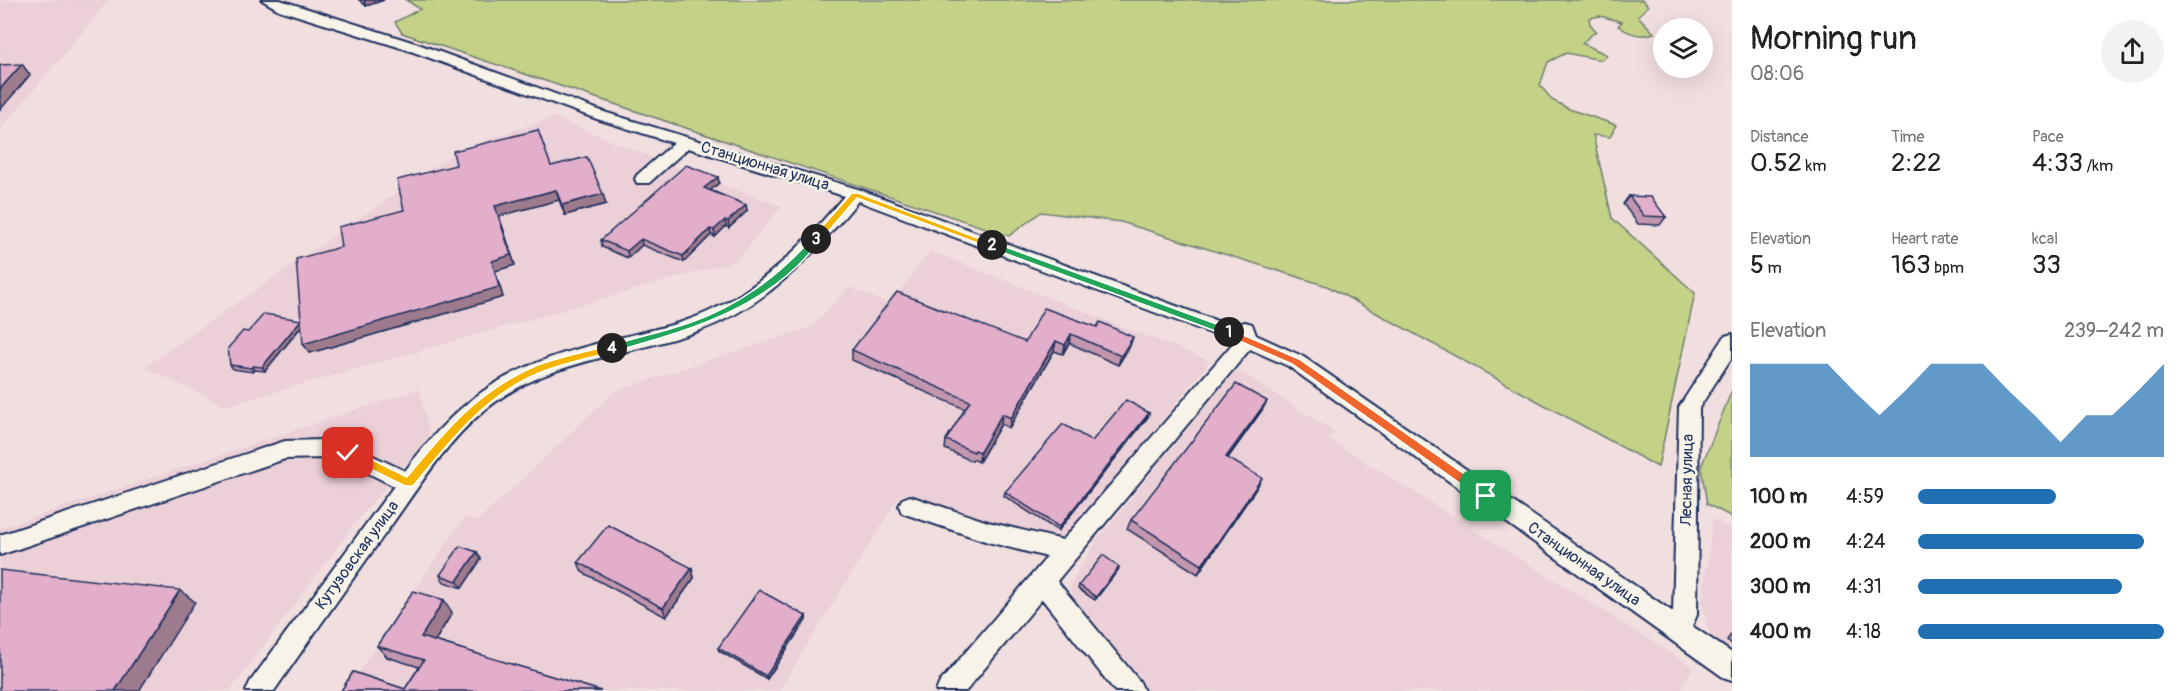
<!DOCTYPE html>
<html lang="en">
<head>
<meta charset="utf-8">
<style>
	:root { --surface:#fff; --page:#f2f2f2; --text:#222; --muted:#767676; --accent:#1f6fb2 }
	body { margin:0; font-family:Pangolin,sans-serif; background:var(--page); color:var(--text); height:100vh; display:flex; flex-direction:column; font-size:22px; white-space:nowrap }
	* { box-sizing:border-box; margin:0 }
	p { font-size:20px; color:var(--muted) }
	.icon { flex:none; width:33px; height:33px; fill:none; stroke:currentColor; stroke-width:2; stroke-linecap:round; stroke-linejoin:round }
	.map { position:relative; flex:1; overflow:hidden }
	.details { display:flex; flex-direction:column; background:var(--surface); width:450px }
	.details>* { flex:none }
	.tools { position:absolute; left:1653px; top:18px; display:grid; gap:12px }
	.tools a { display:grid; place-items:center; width:60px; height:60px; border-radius:50%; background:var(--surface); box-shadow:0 6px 24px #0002; font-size:30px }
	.pin { position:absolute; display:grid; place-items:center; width:51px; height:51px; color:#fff; margin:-26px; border-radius:12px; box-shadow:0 3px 9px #0006 }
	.km { position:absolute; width:30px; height:30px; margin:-15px; border-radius:50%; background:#222; color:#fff; font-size:16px; line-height:30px; text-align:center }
	.round { display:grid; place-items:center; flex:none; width:63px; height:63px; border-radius:32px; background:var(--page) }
	.head { display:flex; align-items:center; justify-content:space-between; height:102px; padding:0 18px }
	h1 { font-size:33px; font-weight:600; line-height:45px }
	.figures { display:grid; grid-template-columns:repeat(3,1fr); gap:9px; height:102px; padding:6px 18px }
	.figures div { display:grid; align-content:center }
	.figures b { font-size:26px; font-weight:600 }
	.figures small { font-size:16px; font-weight:400 }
	.figures p { font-size:16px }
	.chart { height:168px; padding:12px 18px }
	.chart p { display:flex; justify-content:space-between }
	.chart svg { width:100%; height:108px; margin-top:6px; fill:var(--accent); opacity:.7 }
	ul { padding:0 18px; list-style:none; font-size:20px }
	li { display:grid; grid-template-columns:96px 72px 1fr; align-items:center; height:45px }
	li i { height:15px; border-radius:8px; background:var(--accent) }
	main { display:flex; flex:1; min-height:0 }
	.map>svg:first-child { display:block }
</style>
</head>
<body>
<main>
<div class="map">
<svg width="1732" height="691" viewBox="0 0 1732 691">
	<rect width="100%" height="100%" fill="#f1dedf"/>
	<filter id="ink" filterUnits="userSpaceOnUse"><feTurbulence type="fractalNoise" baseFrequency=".0167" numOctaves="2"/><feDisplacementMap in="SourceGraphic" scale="12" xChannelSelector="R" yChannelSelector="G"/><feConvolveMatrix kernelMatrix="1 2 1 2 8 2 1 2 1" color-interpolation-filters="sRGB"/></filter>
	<g filter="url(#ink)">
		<g fill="#ecd0d8">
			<path d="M0 0H109L0 130Z"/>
			<path d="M554 117 682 170 782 206 736 261 226 406 144 367 460 149Z"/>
			<path d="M930 251 1210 361 1067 538 1043 543 900 495 779 691H346L465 516 477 522 615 391 811 327 849 287 890 304Z"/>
			<path d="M1235 369 1334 431 1329 439 1693 667 1681 687 1685 691H1148L1079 611 1069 586 1098 539Z"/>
			<path d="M419 389 430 435 356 522 230 691H0V528Z"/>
			<path d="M1713 519 1732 529V661L1710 637 1702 600Z"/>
		</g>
		<g fill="#c3d286" stroke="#6f8072" stroke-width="1.5">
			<path d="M406 0H1643L1648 6 1638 16 1654 33C1641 38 1629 34 1618 26L1622 22 1600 16 1589 18 1590 24 1596 31 1582 43 1607 55 1601 60 1566 53 1548 62 1540 85 1552 100 1569 109 1616 125 1610 137 1593 135 1612 218 1695 293 1658 467 1327 286 1121 222 1041 212 1009 236 402 33 395 22 420 9Z"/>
			<path d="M1732 390V517L1707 504 1701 467Z"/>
		</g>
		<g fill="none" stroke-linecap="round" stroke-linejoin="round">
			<g stroke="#1b2f5e" stroke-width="4">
				<path id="minor" d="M262 0H280L418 44 607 113 861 190 1236 328 1238 324 1245 322 1252 324 1256 335 1302 356 1673 612 1679 407 1725 336 1732 334V357L1699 408 1697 615 1692 626 1732 653V680L1723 677 1668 638 1288 366 1250 349 1057 581 1140 682 1144 691H1115L1042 599 966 691H936L940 682 1047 557 988 542 902 513 899 506 902 499 910 496 988 522 1063 540 1234 342 858 201C813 255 766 307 698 331 631 355 557 359 498 400 453 431 423 481 392 524 352 579 313 635 274 691H246L250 682 394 486 344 461 324 458 285 459 0 555V535L285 441 324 440 348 444 405 471C468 387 514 364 615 339 647 331 680 325 710 311 765 286 806 241 844 196L688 148 649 183H637L635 179 637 175 674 143 597 119 408 50 279 10Z"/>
			</g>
			<use href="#minor" fill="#f7f3e8" fill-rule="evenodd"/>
		</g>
		<g fill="#c296ad" stroke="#1b2f5e" stroke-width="1.5">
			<path d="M359 0H384L366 6Z"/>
			<path d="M456 165 551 166 606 204 565 215 559 200 499 216 515 265 495 271 503 297 310 353 302 326 265 371 255 370 253 372 233 369 230 365 248 332 301 320 341 247 404 210Z"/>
			<path d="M718 177 719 183 710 190 746 205 747 211 729 228 726 226 715 237 711 235 684 262 642 245 628 258 602 247 601 240Z"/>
			<path d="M1629 196 1666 217 1660 225 1638 224 1623 204Z"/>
			<path d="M1097 327 1130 346 1118 365 1069 343 1063 354 1054 351 1009 428 1001 424 979 462 973 459 972 461 945 449 946 440 965 409 852 360V350L1025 342Z"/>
			<path d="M1267 401 1262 410 1228 458 1257 487 1198 574 1127 529 1131 520Z"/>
			<path d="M1149 413 1148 417 1058 531 1004 496 1005 492 1092 441Z"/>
			<path d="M477 552 481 559 462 588 444 582 440 575Z"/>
			<path d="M578 562 692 568 694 578 666 617 582 572Z"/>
			<path d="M1118 570 1095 600 1078 589 1079 585Z"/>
			<path d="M413 591 444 600 452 613 435 641 601 691H341L353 672 405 689 419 667 387 657 377 646Z"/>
			<path d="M806 616V620L767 679 719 651 718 648Z"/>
			<path d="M1732 633V644L1727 640Z"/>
		</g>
		<g fill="#9e7a8d" stroke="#1b2f5e" stroke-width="1.5">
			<path d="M364 0H384L366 6Z"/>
			<path d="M22 64 30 75 0 110V89Z"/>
			<path d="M718 177 719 183 705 195 704 188Z"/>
			<path d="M556 190 559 200 499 216 515 265 495 271 503 297 310 353 303 344 492 261 495 206Z"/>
			<path d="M603 194 606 204 565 215 562 205Z"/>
			<path d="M746 205 747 211 729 228 728 221Z"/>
			<path d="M725 220 726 226 715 237 714 230Z"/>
			<path d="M710 229 711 235 684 262 683 256Z"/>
			<path d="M641 239 642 245 628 258 627 251Z"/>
			<path d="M301 320 303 324 265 371 262 367Z"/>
			<path d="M1071 334 1069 343 1063 354 1065 345Z"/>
			<path d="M1133 337 1130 346 1118 365 1121 356Z"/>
			<path d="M1056 341 1054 351 1009 428 1011 418Z"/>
			<path d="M253 366 255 370 253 372 251 368Z"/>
			<path d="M1267 401 1262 410 1222 466 1226 457Z"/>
			<path d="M1149 413 1148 417 1058 531 1059 527Z"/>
			<path d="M1002 414 1001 424 979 462 980 452Z"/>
			<path d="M1262 478 1257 487 1198 574 1202 565Z"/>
			<path d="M477 552 481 559 462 588 457 581Z"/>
			<path d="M1119 567 1118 570 1095 600 1096 597Z"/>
			<path d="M692 568 694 578 666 617 663 608Z"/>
			<path d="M180 590 195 602 139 691H115Z"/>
			<path d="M444 600 452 613 430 649 421 637Z"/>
			<path d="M806 616V620L767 679 766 676Z"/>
		</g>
		<g fill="#e2aec9" stroke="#1b2f5e" stroke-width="1.5">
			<path d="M22 64 0 89V65Z"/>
			<path d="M538 130 551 166 587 157 603 194 562 205 556 190 495 206 511 255 492 261 499 287 303 344 296 259 341 247 338 227 404 210 397 180 456 165 453 151Z"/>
			<path d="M686 165 718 177 704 188 746 205 728 221 725 220 714 230 710 229 683 256 641 239 627 251 601 240Z"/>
			<path d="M1629 196 1651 197 1666 217 1644 216Z"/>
			<path d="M897 292 1025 342 1044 308 1097 327 1100 322 1133 337 1121 356 1071 334 1065 345 1056 341 1011 418 1002 414 980 452 975 450 974 452 946 440 970 401 852 350Z"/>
			<path d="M264 314 301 320 262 367 253 366 251 368 230 365 228 348 243 331 248 332Z"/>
			<path d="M1236 384 1267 401 1226 457 1262 478 1202 565 1131 520Z"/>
			<path d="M1126 400 1149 413 1059 527 1005 492 1063 424 1092 441Z"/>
			<path d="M608 525 692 568 663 608 578 562Z"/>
			<path d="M460 546 477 552 457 581 440 575Z"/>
			<path d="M1103 555 1119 567 1096 597 1079 585Z"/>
			<path d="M0 570 180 590 115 691H0Z"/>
			<path d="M759 590 806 616 766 676 718 648Z"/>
			<path d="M413 591 444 600 421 637 601 691H341L353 672 405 689 424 660 377 646Z"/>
		</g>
	</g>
	<path fill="#f0652b" stroke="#fff" stroke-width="1.5" d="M1229 329 1299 359 1490 492V499H1482L1292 364 1226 335V330Z"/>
	<path fill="#22a559" stroke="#fff" stroke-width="1.5" d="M992 242 1233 330 1234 332 1229 336 1226 335 988 247V243Z"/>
	<path fill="#f5b400" stroke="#fff" stroke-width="1.5" d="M852 193H858L996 245 988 247 857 198 820 241H813V237Z"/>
	<path fill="#22a559" stroke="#fff" stroke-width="1.5" d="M813 237 821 239C770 309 689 330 612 352L607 348 609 346C635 338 662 332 689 323 737 307 780 275 813 237Z"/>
	<path fill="#f5b400" stroke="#fff" stroke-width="1.5" d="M612 345 615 346V351C591 358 563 363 539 373 485 395 449 442 413 486H405L344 456 342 453 348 448 352 450 407 477C445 431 476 393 531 368 556 357 586 352 612 345Z"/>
	<g text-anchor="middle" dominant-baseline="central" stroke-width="5" stroke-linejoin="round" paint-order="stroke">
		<g font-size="16" fill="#1b2f5e" stroke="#f7f3e8">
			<text transform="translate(765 166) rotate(17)">Станционная улица</text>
			<text transform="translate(1687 480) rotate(-89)">Лесная улица</text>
			<text transform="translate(357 555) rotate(-54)">Кутузовская улица</text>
			<text transform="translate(1584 564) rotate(35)">Станционная улица</text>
		</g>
	</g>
</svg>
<div class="tools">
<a><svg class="icon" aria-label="layers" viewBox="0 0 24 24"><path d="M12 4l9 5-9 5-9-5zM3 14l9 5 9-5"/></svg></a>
</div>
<div class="pin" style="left:1486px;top:496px;background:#1e9e55"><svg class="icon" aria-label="arrive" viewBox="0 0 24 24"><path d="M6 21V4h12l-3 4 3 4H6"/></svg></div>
<div class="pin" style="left:348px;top:453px;background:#d93025"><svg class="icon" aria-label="check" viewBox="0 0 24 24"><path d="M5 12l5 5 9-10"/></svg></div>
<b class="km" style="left:1229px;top:332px">1</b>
<b class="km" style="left:992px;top:245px">2</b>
<b class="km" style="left:816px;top:239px">3</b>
<b class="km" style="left:612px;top:348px">4</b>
</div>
<section class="details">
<div class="head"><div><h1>Morning run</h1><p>08:06</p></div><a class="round"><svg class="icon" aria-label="share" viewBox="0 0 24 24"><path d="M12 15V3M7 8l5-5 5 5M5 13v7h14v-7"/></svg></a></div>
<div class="figures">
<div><p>Distance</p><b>0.52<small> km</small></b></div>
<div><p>Time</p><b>2:22</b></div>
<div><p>Pace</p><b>4:33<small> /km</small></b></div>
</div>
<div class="figures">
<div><p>Elevation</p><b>5<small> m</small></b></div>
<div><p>Heart rate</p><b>163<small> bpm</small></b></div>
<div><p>kcal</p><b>33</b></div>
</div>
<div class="chart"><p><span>Elevation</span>239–242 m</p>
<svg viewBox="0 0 160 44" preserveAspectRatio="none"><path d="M0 44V6L10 6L20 6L30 6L40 17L50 27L60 17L70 6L80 6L90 6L100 17L110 27L120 38L130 27L140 27L150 17L160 6V44z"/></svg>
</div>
<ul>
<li><b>100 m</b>4:59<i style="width:56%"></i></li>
<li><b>200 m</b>4:24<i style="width:92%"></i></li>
<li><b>300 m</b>4:31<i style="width:83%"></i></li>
<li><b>400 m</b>4:18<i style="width:100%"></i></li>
</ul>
</section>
</main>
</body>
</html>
